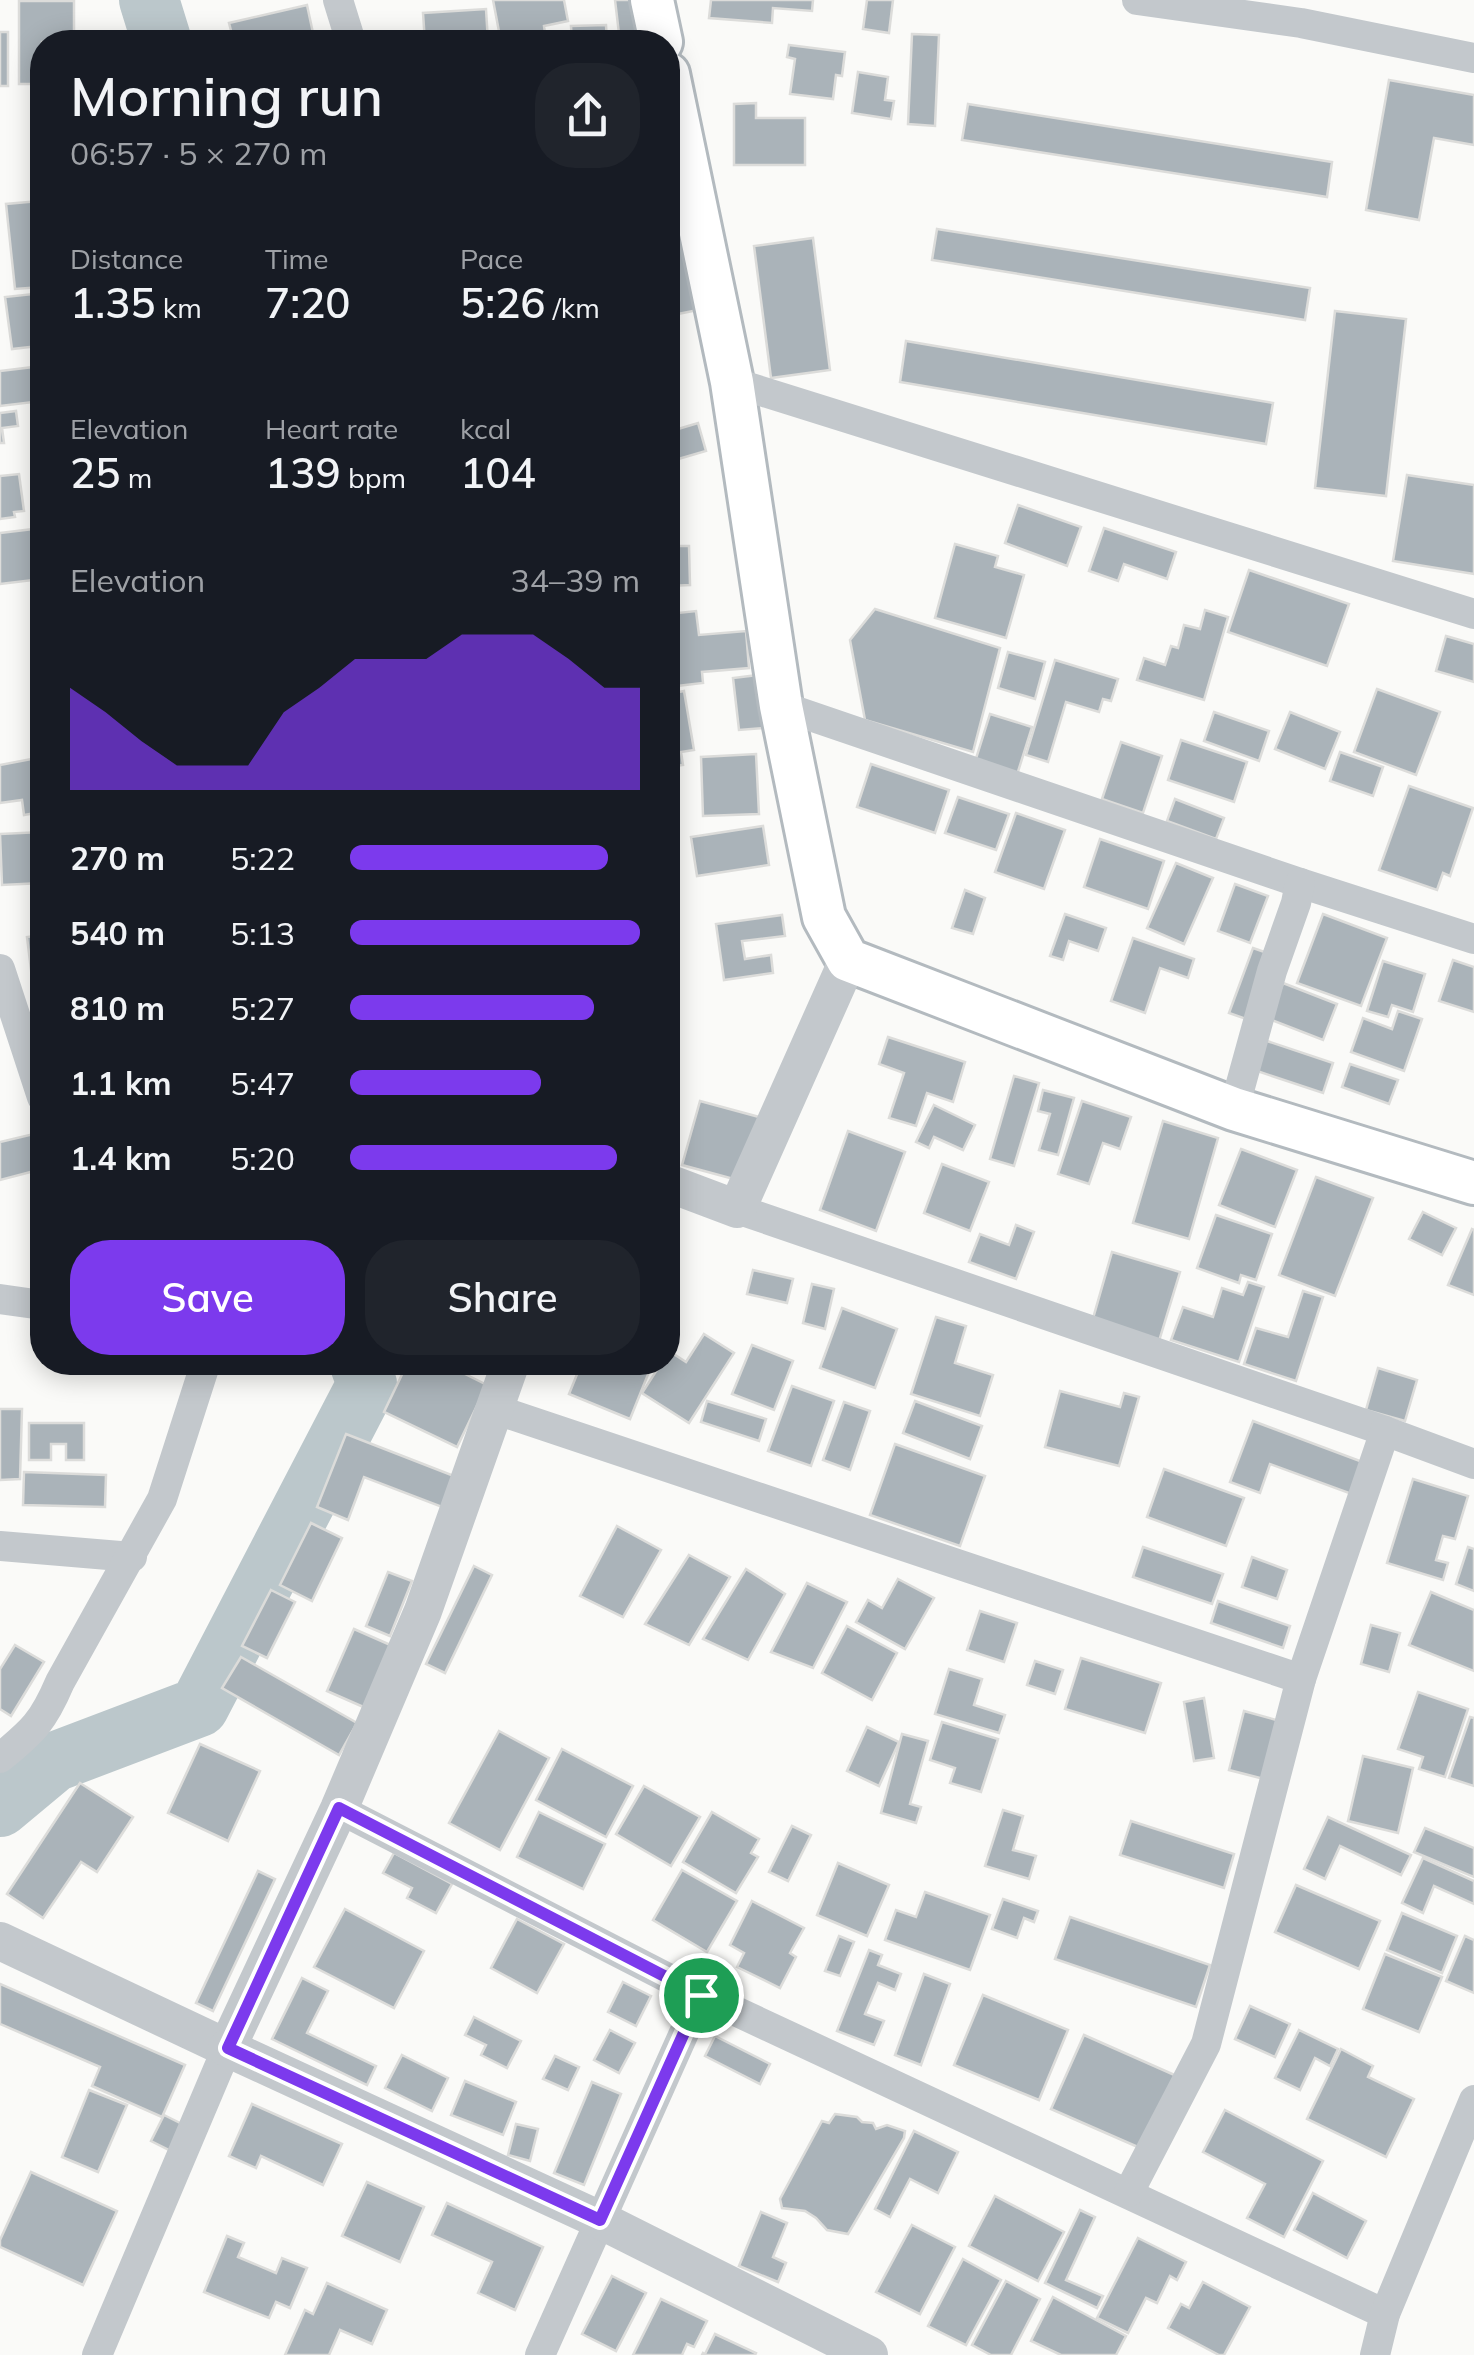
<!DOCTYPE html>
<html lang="en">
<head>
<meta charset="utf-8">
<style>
	:root { --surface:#171b24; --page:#20242c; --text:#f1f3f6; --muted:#9ea1a6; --accent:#7c3aed }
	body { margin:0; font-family:Mulish,sans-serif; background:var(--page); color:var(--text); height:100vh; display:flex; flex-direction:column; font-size:38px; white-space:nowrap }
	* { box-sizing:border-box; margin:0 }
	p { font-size:32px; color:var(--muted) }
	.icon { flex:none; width:55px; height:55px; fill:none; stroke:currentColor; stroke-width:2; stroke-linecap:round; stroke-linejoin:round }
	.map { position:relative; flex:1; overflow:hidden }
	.sheet { position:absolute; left:30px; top:30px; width:650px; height:1345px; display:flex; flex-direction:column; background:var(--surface); border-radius:40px; box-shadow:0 5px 25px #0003 }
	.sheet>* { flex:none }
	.pin { position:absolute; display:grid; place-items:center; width:85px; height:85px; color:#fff; margin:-42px; border:5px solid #fff; border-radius:50%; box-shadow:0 2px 10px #0007 }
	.round { display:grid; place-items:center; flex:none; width:105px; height:105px; border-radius:40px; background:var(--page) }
	.summary { display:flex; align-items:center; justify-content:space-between; height:170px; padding:0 40px }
	h1 { font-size:55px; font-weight:600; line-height:75px }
	.metrics { display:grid; grid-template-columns:repeat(3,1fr); gap:15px; height:170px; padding:10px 40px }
	.metrics div { display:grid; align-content:center }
	.metrics b { font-size:42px; font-weight:600 }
	.metrics small { font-size:28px; font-weight:400 }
	.metrics p { font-size:28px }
	.chart { height:280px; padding:20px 40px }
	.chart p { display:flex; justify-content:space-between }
	.chart svg { width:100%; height:180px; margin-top:10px; fill:var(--accent); opacity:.7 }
	.cta { display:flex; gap:20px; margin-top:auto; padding:20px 40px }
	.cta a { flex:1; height:115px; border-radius:40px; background:var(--accent); color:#fff; font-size:40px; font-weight:600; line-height:115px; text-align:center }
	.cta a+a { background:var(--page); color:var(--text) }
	ul { padding:0 40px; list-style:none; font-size:32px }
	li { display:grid; grid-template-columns:160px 120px 1fr; align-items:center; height:75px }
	li i { height:25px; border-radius:12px; background:var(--accent) }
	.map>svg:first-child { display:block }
</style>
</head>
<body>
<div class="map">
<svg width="1474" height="2355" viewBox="0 0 1474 2355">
	<rect width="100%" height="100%" fill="#fafaf8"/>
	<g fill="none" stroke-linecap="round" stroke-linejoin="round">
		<g stroke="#bbc7cb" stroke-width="60">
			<path d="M149 0 162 42"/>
			<path d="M0 1807 54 1762 199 1707 367 1384 359 1362"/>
		</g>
	</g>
	<g fill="#aab3b9" stroke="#dcdcda" stroke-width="2.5">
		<path d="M493 0H564L568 21 544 26 545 33 501 42Z"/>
		<path d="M615 0H645L649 42H620Z"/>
		<path d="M711 0H813L812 11 773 8 772 23 709 18Z"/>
		<path d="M867 0H893L889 33 863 29Z"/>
		<path d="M19 1H74V42H42V84H19Z"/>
		<path d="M307 5 313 33 275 42H234L229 23Z"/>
		<path d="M486 9 488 42H425L423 13Z"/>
		<path d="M606 25 607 42H572L571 26Z"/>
		<rect x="0" y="32" width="8" height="54"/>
		<path d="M912 34 939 35 935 126 908 124Z"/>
		<path d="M789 45 845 52 842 76 836 75 833 99 790 94 795 59 787 57Z"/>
		<path d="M858 72 888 77 885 100 894 101 891 119 852 113Z"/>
		<path d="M1389 80 1474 95V145L1434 138 1419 220 1366 210Z"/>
		<path d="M756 103V118H805V165H734V104Z"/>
		<path d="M968 104 1332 162 1327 197 962 140Z"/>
		<path d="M39 201 42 235V287L15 289 6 204Z"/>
		<path d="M937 229 1310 288 1305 320 932 260Z"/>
		<path d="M813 238 830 370 771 378 754 246Z"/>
		<path d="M686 239 698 310 668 316V242Z"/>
		<path d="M33 294 39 346 12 349 5 297Z"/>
		<path d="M1335 311 1406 319 1386 496 1315 488Z"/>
		<path d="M906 341 1273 403 1266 444 900 382Z"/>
		<path d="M42 366V401L0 406V371Z"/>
		<path d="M16 411 18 426 2 428 4 443H0V413Z"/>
		<path d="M698 423 706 451 668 462V432Z"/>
		<path d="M19 474 24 511 14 512 15 517 0 519V476Z"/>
		<path d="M1407 475 1474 485V574L1393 561Z"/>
		<path d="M1018 505 1081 527 1067 566 1005 543Z"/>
		<path d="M42 528V579L0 584V533Z"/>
		<path d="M1104 528 1176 552 1167 579 1124 564 1118 581 1089 571Z"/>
		<path d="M955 544 998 556 995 567 1024 575 1006 638 935 618Z"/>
		<path d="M668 546H689L690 585 668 586Z"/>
		<path d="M1249 570 1349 604 1327 666 1228 632Z"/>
		<path d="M875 609 1000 648 973 752 865 720 850 640Z"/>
		<path d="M1205 610 1228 617 1204 700 1137 680 1144 658 1165 665 1171 646 1178 648 1184 625 1200 629Z"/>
		<path d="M696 611 699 635 746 631 749 668 702 672 703 683 668 687V614Z"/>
		<path d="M1446 636 1474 644V682L1436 671Z"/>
		<path d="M1008 652 1045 662 1035 699 998 688Z"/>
		<path d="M1055 660 1118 679 1111 701 1103 699 1099 712 1066 702 1048 762 1026 755Z"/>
		<path d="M758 675 764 728 739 730 733 678Z"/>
		<path d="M1377 689 1440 712 1416 775 1354 752Z"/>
		<path d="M684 691 694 750 681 752 683 765 668 767V694Z"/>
		<path d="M1214 712 1269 731 1259 761 1204 741Z"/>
		<path d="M1290 712 1340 732 1325 769 1275 749Z"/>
		<path d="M990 714 1032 727 1016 778 974 765Z"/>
		<path d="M1181 740 1247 762 1234 802 1168 780Z"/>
		<path d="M1121 742 1162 756 1143 813 1102 799Z"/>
		<path d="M1340 752 1383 767 1373 796 1330 781Z"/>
		<path d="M756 754 759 814 703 816 701 757Z"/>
		<path d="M42 757V812L24 815 22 800 0 803V765Z"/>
		<path d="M871 764 949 790 935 833 857 807Z"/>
		<path d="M1409 786 1473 808 1450 876 1443 873 1437 890 1379 870Z"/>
		<path d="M958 797 1009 814 996 850 945 833Z"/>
		<path d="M1175 799 1224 818 1216 839 1167 821Z"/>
		<path d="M1016 813 1065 830 1044 889 995 872Z"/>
		<path d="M763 826 769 865 697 876 691 837Z"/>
		<path d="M42 832V883L2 885 0 834Z"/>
		<path d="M1100 839 1164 861 1148 909 1084 887Z"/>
		<path d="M1176 863 1213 878 1184 944 1147 928Z"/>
		<path d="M1235 884 1268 896 1250 943 1218 931Z"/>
		<path d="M965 890 985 898 973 934 952 928Z"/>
		<path d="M1065 914 1106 928 1098 951 1069 941 1063 960 1050 956Z"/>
		<path d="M1323 914 1387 938 1361 1006 1297 983Z"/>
		<path d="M782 915 785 936 742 941 745 959 771 955 773 973 724 980 716 924Z"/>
		<path d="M42 935V993L34 994 27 937Z"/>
		<path d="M1133 938 1194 959 1188 978 1160 968 1145 1013 1111 1001Z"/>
		<path d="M1253 948 1273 955 1249 1020 1229 1013Z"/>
		<path d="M1453 960 1474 967V1012L1439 1001Z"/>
		<path d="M1383 961 1425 974 1413 1012 1392 1005 1388 1017 1367 1011Z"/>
		<path d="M1283 983 1337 1004 1323 1040 1269 1019Z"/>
		<path d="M1398 1011 1422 1019 1404 1071 1351 1052 1363 1018 1392 1029Z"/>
		<path d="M888 1037 965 1062 953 1102 927 1093 916 1126 889 1118 904 1073 879 1064Z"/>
		<path d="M1264 1040 1333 1063 1323 1093 1254 1070Z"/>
		<path d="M1350 1064 1398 1080 1389 1104 1342 1087Z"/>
		<path d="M1014 1076 1039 1083 1014 1166 990 1159Z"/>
		<path d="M1043 1090 1074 1098 1058 1155 1039 1150 1050 1114 1038 1111Z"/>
		<path d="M700 1101 759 1117 741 1181 682 1165Z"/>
		<path d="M1082 1101 1131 1117 1120 1149 1103 1143 1089 1184 1058 1174Z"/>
		<path d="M934 1105 975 1125 963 1150 934 1137 929 1148 916 1142Z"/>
		<path d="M1163 1121 1218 1138 1189 1239 1133 1223Z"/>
		<path d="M848 1131 905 1152 876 1231 820 1210Z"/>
		<path d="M42 1132V1169L0 1180V1142Z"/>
		<path d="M1241 1149 1297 1170 1275 1227 1219 1205Z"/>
		<path d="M942 1164 989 1182 970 1231 924 1213Z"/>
		<path d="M1316 1177 1373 1198 1335 1296 1279 1275Z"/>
		<path d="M1423 1212 1456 1228 1442 1255 1409 1239Z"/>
		<path d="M1216 1215 1272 1234 1256 1280 1241 1275 1239 1283 1197 1268Z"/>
		<path d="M1016 1225 1034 1232 1016 1279 969 1262 980 1234 1009 1245Z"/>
		<path d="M1472 1229 1474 1230V1295L1448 1285Z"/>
		<path d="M1112 1252 1180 1272 1159 1341 1092 1322Z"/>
		<path d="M753 1270 793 1279 787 1303 747 1294Z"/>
		<path d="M1248 1282 1264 1287 1239 1362 1171 1340 1183 1307 1213 1317 1222 1288 1243 1295Z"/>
		<path d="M812 1284 834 1289 825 1329 803 1323Z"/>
		<path d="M1303 1291 1323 1297 1296 1381 1244 1364 1256 1328 1288 1337Z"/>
		<path d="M842 1308 897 1329 875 1388 820 1368Z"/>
		<path d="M936 1317 966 1326 955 1363 993 1375 980 1416 911 1394Z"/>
		<path d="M704 1334 734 1353 689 1423 642 1393 662 1362H668L669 1351 686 1362Z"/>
		<path d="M752 1345 793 1361 774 1410 732 1394Z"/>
		<path d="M408 1362H441L487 1385 457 1447 384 1412Z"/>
		<path d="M582 1362H653L630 1419 569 1394Z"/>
		<path d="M1378 1368 1417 1380 1405 1421 1366 1410Z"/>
		<path d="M792 1386 834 1401 811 1466 768 1451Z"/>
		<path d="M1060 1391 1120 1407 1124 1393 1139 1397 1119 1466 1045 1447Z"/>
		<path d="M707 1401 766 1419 759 1441 701 1422Z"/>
		<path d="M915 1401 982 1426 970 1459 903 1433Z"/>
		<path d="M844 1402 870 1411 850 1470 823 1460Z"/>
		<path d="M0 1409H22L20 1479 0 1480Z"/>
		<path d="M1253 1421 1368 1464 1357 1496 1270 1464 1260 1493 1230 1482Z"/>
		<path d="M29 1423H84V1460H66V1444H51V1460H29Z"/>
		<path d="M346 1434 454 1476 442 1507 364 1477 348 1520 317 1507Z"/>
		<path d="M895 1444 985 1476 960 1546 870 1515Z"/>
		<path d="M1164 1469 1244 1498 1226 1546 1147 1517Z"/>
		<path d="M24 1472 106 1475 105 1507 23 1505Z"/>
		<path d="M1413 1479 1468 1496 1455 1539 1443 1536 1436 1560 1448 1563 1443 1580 1387 1563Z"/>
		<path d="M311 1523 342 1538 312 1601 280 1585Z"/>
		<path d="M617 1526 661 1550 623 1617 580 1596Z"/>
		<path d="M1143 1547 1223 1574 1212 1604 1133 1577Z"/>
		<path d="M1468 1547 1474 1549V1591L1456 1584Z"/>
		<path d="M689 1555 730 1577 689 1645 645 1624Z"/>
		<path d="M1252 1557 1287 1570 1277 1599 1242 1587Z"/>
		<path d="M474 1566 492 1575 445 1673 426 1664Z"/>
		<path d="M746 1569 785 1594 748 1660 703 1639Z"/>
		<path d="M388 1572 412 1581 390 1636 366 1626Z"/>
		<path d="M898 1579 934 1598 905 1649 856 1622 868 1600 882 1608Z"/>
		<path d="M807 1583 847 1602 813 1668 771 1652Z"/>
		<path d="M271 1590 295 1602 267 1658 242 1646Z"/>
		<path d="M1431 1592 1474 1610V1671L1409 1645Z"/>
		<path d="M1218 1601 1290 1626 1283 1648 1211 1623Z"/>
		<path d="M980 1611 1017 1623 1004 1662 967 1650Z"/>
		<path d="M1371 1625 1400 1633 1389 1672 1361 1664Z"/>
		<path d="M847 1626 897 1653 872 1700 822 1673Z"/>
		<path d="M354 1629 395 1647 368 1709 327 1691Z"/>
		<path d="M15 1645 44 1662 11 1716 0 1709V1669Z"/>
		<path d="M241 1657 357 1723 339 1755 222 1688Z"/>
		<path d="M1081 1658 1161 1683 1145 1733 1065 1709Z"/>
		<path d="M1035 1661 1063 1670 1055 1694 1027 1685Z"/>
		<path d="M949 1669 982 1679 974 1705 1005 1715 999 1733 935 1714Z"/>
		<path d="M1418 1692 1468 1709 1445 1777 1419 1769 1423 1757 1398 1749Z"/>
		<path d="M1204 1698 1214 1758 1194 1761 1184 1702Z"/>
		<path d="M1244 1711 1280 1721 1264 1779 1229 1770Z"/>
		<path d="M1470 1717 1474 1718V1786L1449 1778Z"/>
		<path d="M942 1722 998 1739 981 1792 950 1783 955 1768 930 1760Z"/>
		<path d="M867 1727 899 1742 879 1786 847 1771Z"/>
		<path d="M499 1731 549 1758 500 1850 449 1823Z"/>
		<path d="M902 1734 928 1741 910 1804 921 1807 916 1823 881 1813Z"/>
		<path d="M200 1744 260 1771 228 1841 168 1813Z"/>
		<path d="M562 1749 633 1786 606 1837 536 1800Z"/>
		<path d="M1363 1756 1413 1768 1398 1833 1348 1821Z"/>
		<path d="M80 1783 133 1817 97 1872 81 1862 43 1918 7 1894Z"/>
		<path d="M644 1786 700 1817 671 1866 616 1834Z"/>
		<path d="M1003 1810 1023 1816 1013 1850 1036 1856 1029 1879 985 1866Z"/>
		<path d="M539 1812 605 1844 583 1889 517 1857Z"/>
		<path d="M712 1812 759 1839 751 1853 758 1857 736 1893 683 1862Z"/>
		<path d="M1328 1817 1411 1855 1401 1875 1340 1846 1325 1879 1304 1869Z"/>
		<path d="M1131 1821 1234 1854 1224 1888 1120 1855Z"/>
		<path d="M792 1826 811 1835 788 1881 769 1872Z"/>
		<path d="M1425 1828 1474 1848V1877L1414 1852Z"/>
		<path d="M394 1853 452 1884 436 1913 407 1898 412 1888 383 1873Z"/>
		<path d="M1423 1858 1474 1881V1904L1434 1886 1423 1913 1402 1903Z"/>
		<path d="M838 1863 889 1885 867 1936 817 1915Z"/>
		<path d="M682 1870 737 1901 707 1952 653 1920Z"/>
		<path d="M258 1871 275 1879 213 2011 196 2003Z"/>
		<path d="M1296 1885 1380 1921 1359 1969 1275 1932Z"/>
		<path d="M925 1892 990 1915 970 1970 885 1940 896 1910 916 1917Z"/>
		<path d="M1003 1899 1038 1911 1034 1922 1024 1918 1017 1938 992 1929Z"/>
		<path d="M752 1901 804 1928 790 1953 796 1957 780 1988 737 1967 744 1953 730 1945Z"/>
		<path d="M345 1909 424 1951 394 2008 314 1967Z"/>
		<path d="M1402 1913 1457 1936 1442 1973 1387 1950Z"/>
		<path d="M1070 1917 1210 1965 1196 2007 1055 1959Z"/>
		<path d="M517 1919 564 1944 537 1993 491 1968Z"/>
		<path d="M839 1936 854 1942 840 1976 825 1971Z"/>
		<path d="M1465 1936 1474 1940V1993L1446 1981Z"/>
		<path d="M869 1950 882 1955 878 1965 901 1974 895 1990 878 1983 865 2014 884 2021 874 2045 837 2031Z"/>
		<path d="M1385 1954 1442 1977 1419 2032 1363 2009Z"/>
		<path d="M924 1974 950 1984 921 2065 895 2055Z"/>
		<path d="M302 1978 328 1991 307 2033 376 2066 367 2085 272 2039Z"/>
		<path d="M623 1982 651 1996 636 2026 608 2012Z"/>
		<path d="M0 1984 185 2065 162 2117 92 2086 100 2067 0 2024Z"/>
		<path d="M983 1995 1068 2030 1039 2100 954 2065Z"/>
		<path d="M1250 2006 1290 2024 1275 2057 1235 2039Z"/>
		<path d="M474 2017 521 2041 507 2068 481 2055 486 2045 465 2035Z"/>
		<path d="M610 2030 635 2043 619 2073 594 2060Z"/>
		<path d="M1299 2030 1338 2049 1330 2066 1315 2058 1300 2090 1275 2078Z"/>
		<path d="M1084 2035 1179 2077 1147 2151 1051 2109Z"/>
		<path d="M715 2036 770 2064 760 2084 705 2056Z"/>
		<path d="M1341 2049 1373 2066 1368 2077 1414 2099 1386 2157 1307 2119Z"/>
		<path d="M402 2055 448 2078 432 2111 385 2088Z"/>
		<path d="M555 2056 579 2067 568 2090 543 2079Z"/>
		<path d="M465 2081 516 2102 503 2135 451 2115Z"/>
		<path d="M592 2082 621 2094 584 2185 554 2173Z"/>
		<path d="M89 2090 127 2105 98 2172 62 2157Z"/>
		<path d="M252 2104 342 2144 323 2185 261 2156 256 2168 229 2156Z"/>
		<path d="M1225 2110 1323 2161 1284 2237 1247 2218 1265 2184 1203 2152Z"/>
		<path d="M835 2114 857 2117 862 2122 873 2123 876 2129 887 2125 905 2131 904 2138 848 2234 827 2230 816 2218 805 2211 782 2208 780 2199 822 2121 829 2123Z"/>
		<path d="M164 2115 188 2127 175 2153 151 2141Z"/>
		<path d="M516 2124 538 2129 530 2161 508 2155Z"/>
		<path d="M914 2131 958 2152 938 2193 910 2179 890 2217 875 2209Z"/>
		<path d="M31 2172 117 2211 83 2285 0 2247V2240Z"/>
		<path d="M367 2182 424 2207 400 2262 342 2236Z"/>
		<path d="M1313 2193 1366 2221 1347 2258 1294 2230Z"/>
		<path d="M995 2196 1064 2232 1038 2281 969 2246Z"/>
		<path d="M447 2203 543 2247 515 2310 478 2293 492 2262 432 2235Z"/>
		<path d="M1080 2210 1095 2217 1066 2280 1103 2296 1097 2308 1045 2283Z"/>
		<path d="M761 2212 787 2223 773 2257 786 2263 778 2282 739 2266Z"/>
		<path d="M912 2225 955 2247 920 2314 876 2292Z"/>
		<path d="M227 2236 244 2243 238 2257 276 2273 282 2258 307 2268 290 2308 276 2302 269 2318 204 2292Z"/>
		<path d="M1138 2238 1186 2262 1177 2280 1170 2276 1157 2303 1146 2298 1128 2333 1097 2318Z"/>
		<path d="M963 2259 1001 2280 966 2345 928 2326Z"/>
		<path d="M612 2276 646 2293 616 2351 582 2334Z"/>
		<path d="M1006 2281 1040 2299 1011 2355H991L972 2345Z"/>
		<path d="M1203 2282 1250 2307 1224 2355H1219L1168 2328 1181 2304 1189 2308Z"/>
		<path d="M327 2283 387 2310 372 2344 340 2330 329 2355H285L305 2310 313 2314Z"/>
		<path d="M1053 2297 1126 2336 1116 2355H1061L1031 2341Z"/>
		<path d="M661 2299 707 2321 694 2347 687 2344 682 2355H633Z"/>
		<path d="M715 2334 756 2353 755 2355H702L703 2353 705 2354Z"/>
	</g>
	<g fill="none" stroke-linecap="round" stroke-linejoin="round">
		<g stroke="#b3babf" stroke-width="48">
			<g id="secondary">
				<path d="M652 0 661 42"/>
				<path d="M668 74 732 382 781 706 824 917 848 960 1234 1109 1474 1183"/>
			</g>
		</g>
		<g stroke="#c3c8cc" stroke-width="30">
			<path d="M338 0 351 42"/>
			<path d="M1137 0 1301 23 1474 58"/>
			<path d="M732 382 1474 614"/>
			<path d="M781 706 1300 883 1474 939"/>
			<path d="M0 969 42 1097"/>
			<path d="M1234 1109 1272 971 1296 903 1300 883"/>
			<path d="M737 1209 1385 1431 1474 1464"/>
			<path d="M0 1299 42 1305"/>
			<path d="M494 1409 1301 1679"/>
			<path d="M0 1546 132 1557"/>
			<path d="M0 1758C33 1731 43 1722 60 1682L162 1499 206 1362"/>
			<path d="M339 1809 701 1995 1385 2314"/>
			<path d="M1129 2192 1206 2044 1301 1679 1385 1431"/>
			<path d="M97 2355 227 2048"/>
			<path d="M540 2355 701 1995"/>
			<path d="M1375 2355 1385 2314 1474 2100"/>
		</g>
		<g stroke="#c3c8cc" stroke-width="38">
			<path d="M668 1183 737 1209 848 960"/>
			<path d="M0 1941 227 2048 339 1809 423 1611 511 1362"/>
			<path d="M227 2048 600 2220 869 2355"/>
		</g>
		<use href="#secondary" stroke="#fff" stroke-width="42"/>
	</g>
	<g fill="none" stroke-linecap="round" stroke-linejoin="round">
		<g stroke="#fff" stroke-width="20">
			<path id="route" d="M339 1808 701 1995 600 2220 228 2048Z"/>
		</g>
		<use href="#route" stroke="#7c3aed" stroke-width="12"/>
	</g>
</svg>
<div class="pin" style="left:701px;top:1995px;background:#1e9e55"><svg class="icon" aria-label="arrive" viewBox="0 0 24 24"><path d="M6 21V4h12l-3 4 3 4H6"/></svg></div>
<section class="sheet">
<div class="summary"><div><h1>Morning run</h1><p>06:57 · 5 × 270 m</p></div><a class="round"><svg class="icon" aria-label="share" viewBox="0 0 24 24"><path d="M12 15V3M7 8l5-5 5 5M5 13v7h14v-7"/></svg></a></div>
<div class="metrics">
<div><p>Distance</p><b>1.35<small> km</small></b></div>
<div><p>Time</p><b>7:20</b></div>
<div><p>Pace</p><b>5:26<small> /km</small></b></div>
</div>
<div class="metrics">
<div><p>Elevation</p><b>25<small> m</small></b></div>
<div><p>Heart rate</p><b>139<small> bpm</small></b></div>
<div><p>kcal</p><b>104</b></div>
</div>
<div class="chart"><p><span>Elevation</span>34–39 m</p>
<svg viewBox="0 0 160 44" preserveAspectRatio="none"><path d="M0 44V19L10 25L20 32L30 38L40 38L50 38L60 25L70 19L80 12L90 12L100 12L110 6L120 6L130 6L140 12L150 19L160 19V44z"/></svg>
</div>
<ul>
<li><b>270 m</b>5:22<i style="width:89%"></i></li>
<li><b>540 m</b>5:13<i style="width:100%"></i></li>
<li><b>810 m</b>5:27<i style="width:84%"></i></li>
<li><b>1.1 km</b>5:47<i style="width:66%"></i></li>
<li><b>1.4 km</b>5:20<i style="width:92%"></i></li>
</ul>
<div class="cta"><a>Save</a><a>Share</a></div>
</section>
</div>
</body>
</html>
